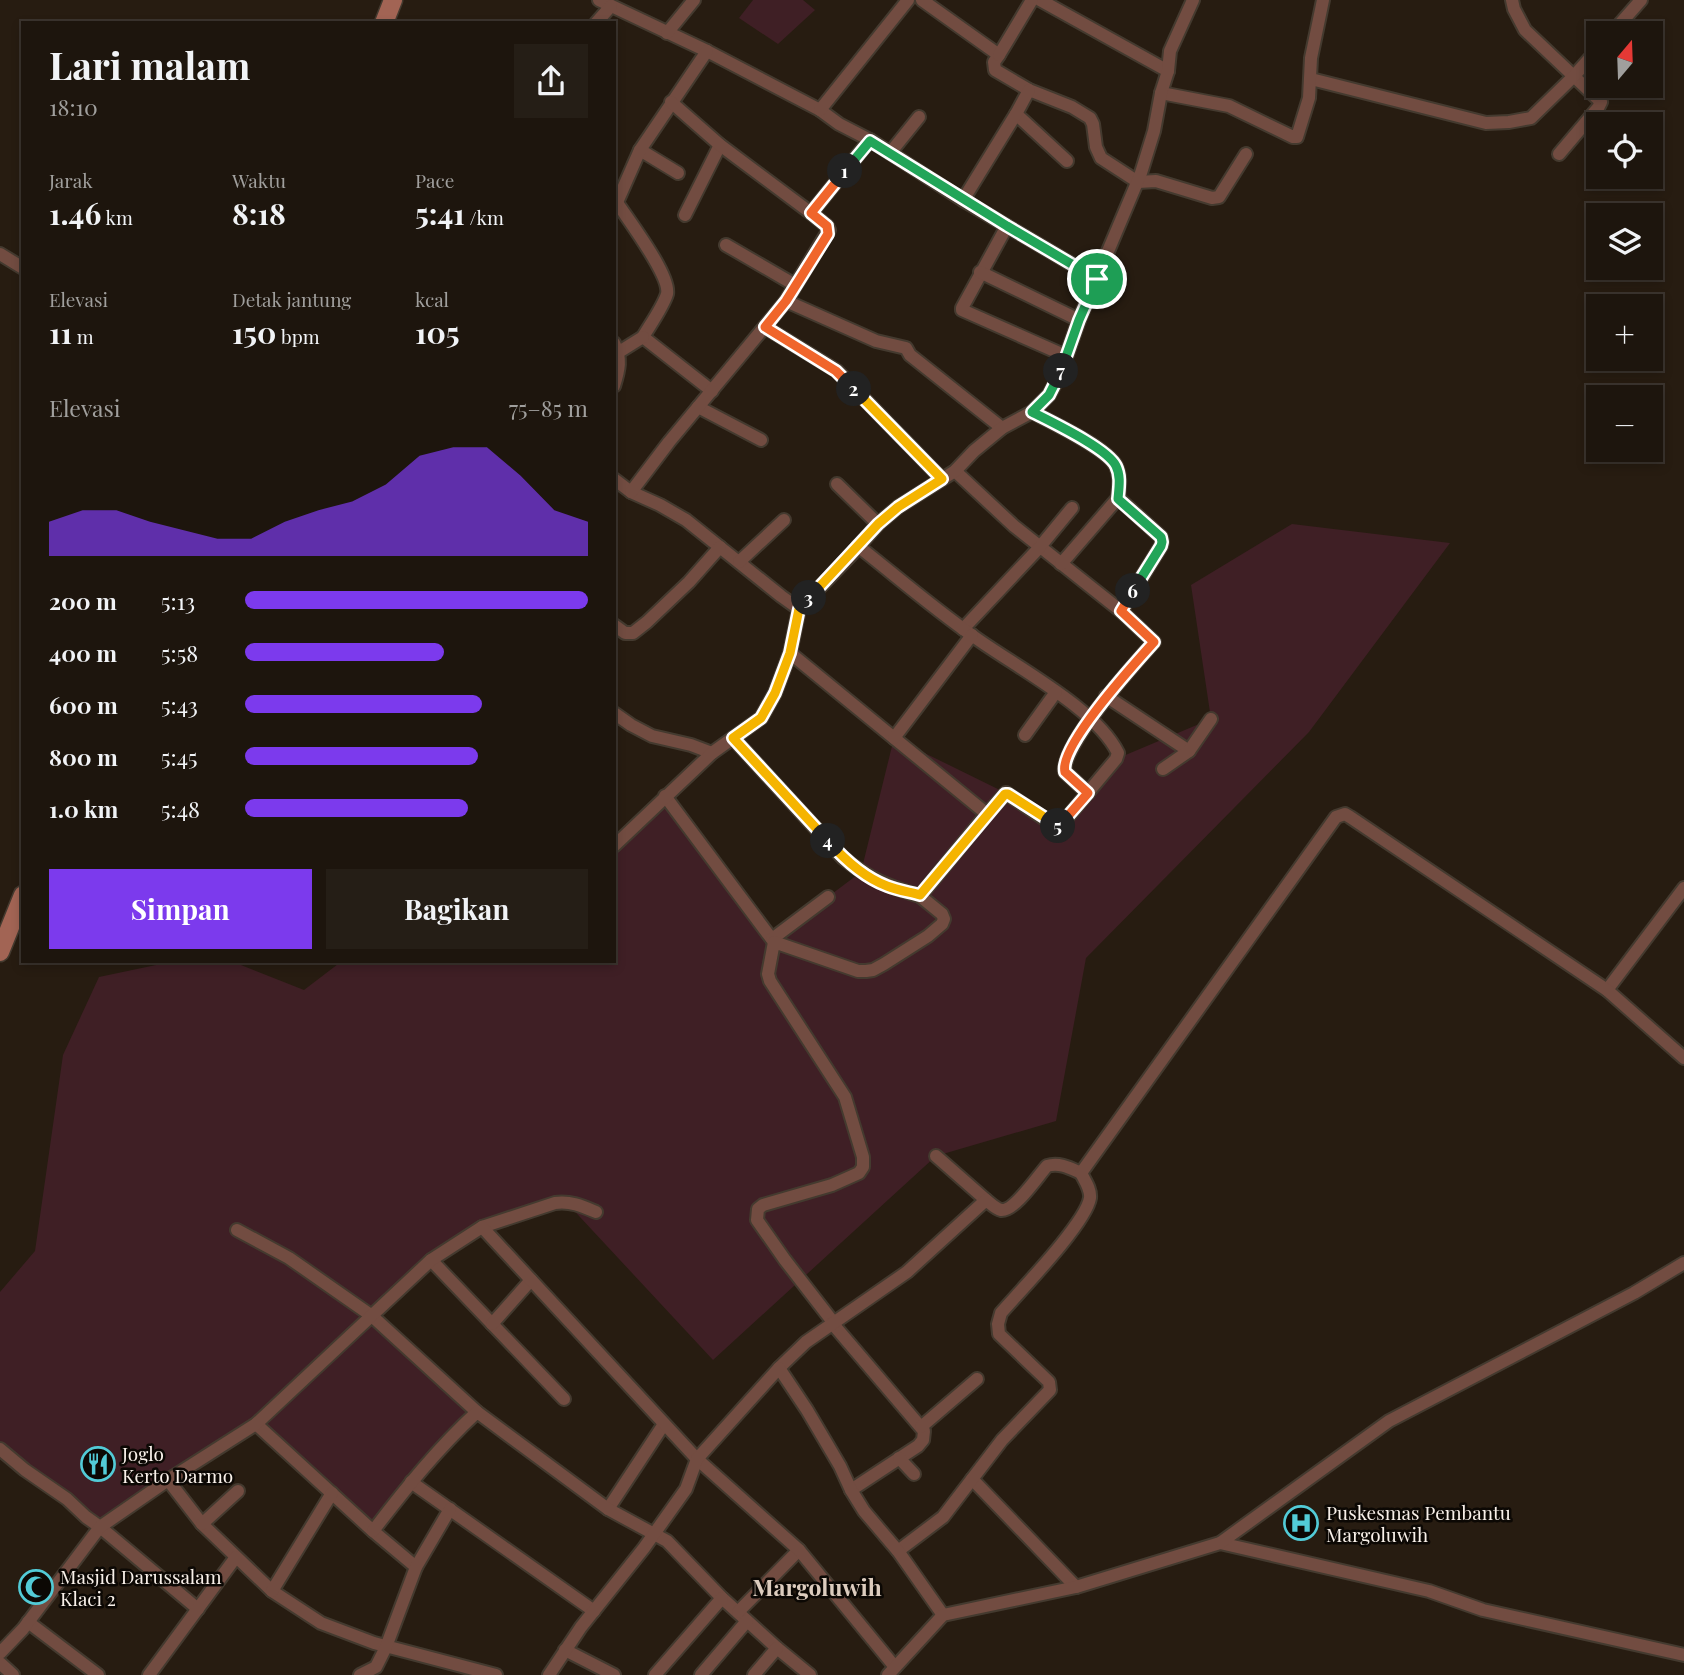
<!DOCTYPE html>
<html lang="id">
<head>
<meta charset="utf-8">
<style>
	:root { --surface:#1d150d; --page:#251e16; --text:#f1f3f6; --muted:#a09f9d; --line:#3b342e; --accent:#7c3aed }
	body { margin:0; font-family:"Playfair Display",serif; background:var(--page); color:var(--text); height:100vh; display:flex; flex-direction:column; font-size:26px; white-space:nowrap }
	* { box-sizing:border-box; margin:0 }
	p { font-size:23px; color:var(--muted) }
	.icon { flex:none; width:38px; height:38px; fill:none; stroke:currentColor; stroke-width:2; stroke-linecap:round; stroke-linejoin:round }
	.map { position:relative; flex:1; overflow:hidden }
	.drawer { position:absolute; left:21px; top:21px; width:595px; height:942px; display:flex; flex-direction:column; background:var(--surface); border-radius:0px; box-shadow:0 4px 10px #0003,0 0 0 2px var(--line) }
	.drawer>* { flex:none }
	.needle { width:46px; rotate:19deg }
	.fabs { position:absolute; left:1586px; top:21px; display:grid; gap:14px }
	.fabs a { display:grid; place-items:center; width:77px; height:77px; border-radius:0px; background:var(--surface); box-shadow:0 4px 10px #0003,0 0 0 2px var(--line); font-size:35px }
	.pin { position:absolute; display:grid; place-items:center; width:60px; height:60px; color:#fff; margin:-30px; border:4px solid #fff; border-radius:50%; box-shadow:0 2px 7px #0007 }
	.km { position:absolute; width:35px; height:35px; margin:-18px; border-radius:50%; background:#222; color:#fff; font-size:19px; line-height:35px; text-align:center }
	.round { display:grid; place-items:center; flex:none; width:74px; height:74px; border-radius:0px; background:var(--page) }
	.headline { display:flex; align-items:center; justify-content:space-between; height:119px; padding:0 28px }
	h1 { font-size:38px; font-weight:700; line-height:52px }
	.figures { display:grid; grid-template-columns:repeat(3,1fr); gap:10px; height:119px; padding:7px 28px }
	.figures div { display:grid; align-content:center }
	.figures b { font-size:30px; font-weight:700 }
	.figures small { font-size:19px; font-weight:400 }
	.figures p { font-size:19px }
	.chart { height:196px; padding:14px 28px }
	.chart p { display:flex; justify-content:space-between }
	.chart svg { width:100%; height:126px; margin-top:7px; fill:var(--accent); opacity:.7 }
	.cta { display:flex; gap:14px; margin-top:auto; padding:14px 28px }
	.cta a { flex:1; height:80px; border-radius:0px; background:var(--accent); color:#fff; font-size:28px; font-weight:700; line-height:80px; text-align:center }
	.cta a+a { background:var(--page); color:var(--text) }
	ul { padding:0 28px; list-style:none; font-size:23px }
	li { display:grid; grid-template-columns:112px 84px 1fr; align-items:center; height:52px }
	li i { height:18px; border-radius:9px; background:var(--accent) }
	.map>svg:first-child { display:block }
</style>
</head>
<body>
<div class="map">
<svg width="1684" height="1675" viewBox="0 0 1684 1675">
	<rect width="100%" height="100%" fill="#271c11"/>
	<g fill="#3f1f25">
		<path d="M753 0H803L815 10 778 44 739 18Z"/>
		<path d="M1292 524 1450 543 1309 732 1086 958 1056 1121 936 1156 713 1360 566 1202 482 1227 372 1316 481 1414 373 1531 256 1424 100 1527 0 1448V1292L35 1251 63 1055 99 977 175 961H231L304 990 342 961H614V840L665 796 772 939 861 872 894 738 1006 793 1054 824 1116 759 1211 719 1191 585Z"/>
	</g>
	<g fill="none" stroke-linecap="round" stroke-linejoin="round">
		<g stroke="#443a2f" stroke-width="16">
			<g id="street">
				<path d="M599 0 707 51 820 110 839 124 870 140 963 200 1097 279"/>
				<path d="M922 0 999 55 994 62 995 70 1029 90 1072 107 1090 118 1093 124 1096 147 1101 158 1138 182 1156 181 1212 198 1219 197 1246 154"/>
				<path d="M1040 0 1168 71"/>
				<path d="M1512 0 1514 9 1525 30 1601 102 1598 108 1559 154"/>
				<path d="M596 23 611 6"/>
				<path d="M667 33 694 0"/>
				<path d="M1612 33 1641 0"/>
				<path d="M999 55 1032 0"/>
				<path d="M1311 79 1486 123 1509 122 1531 118 1574 76 1598 49"/>
				<path d="M1161 93 1229 106 1293 137H1297L1309 98 1311 58 1323 0"/>
				<path d="M820 110 908 0"/>
				<path d="M1016 114 1067 161"/>
				<path d="M640 150 678 173"/>
				<path d="M890 153 919 117"/>
				<path d="M963 200 1016 114 1029 90"/>
				<path d="M618 204C629 221 671 276 667 294 663 307 650 325 643 337L712 391"/>
				<path d="M614 209 640 150 707 51"/>
				<path d="M811 213 870 140"/>
				<path d="M685 215 720 145"/>
				<path d="M1007 226 962 308V310L1066 356"/>
				<path d="M726 245 795 285"/>
				<path d="M0 254 23 268"/>
				<path d="M980 272 1079 320"/>
				<path d="M786 301 876 341 906 348 910 355 1002 428"/>
				<path d="M765 327 837 371 942 479"/>
				<path d="M614 343C622 358 619 370 614 386"/>
				<path d="M619 352 643 337"/>
				<path d="M698 407 761 440"/>
				<path d="M1032 412C1051 422 1107 448 1116 466 1121 477 1119 487 1118 498L1161 537 1162 542 1161 546 1121 611"/>
				<path d="M955 471 1014 526 1121 611 1154 642C1136 662 1059 747 1065 772L1088 793"/>
				<path d="M614 479 631 492 660 505 686 520 781 596 799 609 850 556 878 524 898 507 955 471 974 451 1002 428 1032 412 1049 395 1060 374 1079 320 1141 173 1154 131 1161 93 1168 71 1170 51 1193 0"/>
				<path d="M837 484 878 524"/>
				<path d="M631 492 669 442 786 301 829 230 827 226 811 213 720 145 671 102"/>
				<path d="M739 562 784 520"/>
				<path d="M1061 564 1118 498"/>
				<path d="M614 625 625 633H633L647 622 689 582 720 547"/>
				<path d="M963 629 1039 548 1072 508"/>
				<path d="M790 653 987 814 1006 793 1054 825H1061L1116 759 1118 753C1096 708 1014 666 973 636 933 608 896 576 858 546"/>
				<path d="M1106 696 1189 751"/>
				<path d="M614 713 631 725 652 736 691 745 712 753"/>
				<path d="M1025 735 1056 692"/>
				<path d="M733 738 843 858C871 880 887 886 920 896"/>
				<path d="M894 738 972 635"/>
				<path d="M1163 769 1189 751 1211 719"/>
				<path d="M665 796 774 942"/>
				<path d="M614 846 712 753 761 718 775 693 790 653 799 609"/>
				<path d="M772 939 828 897"/>
				<path d="M1607 990 1684 888"/>
				<path d="M936 1156 986 1200"/>
				<path d="M482 1227 555 1203C571 1201 582 1206 596 1212"/>
				<path d="M237 1230 289 1258 372 1316 477 1412"/>
				<path d="M431 1260 564 1399"/>
				<path d="M833 1322 785 1260 757 1220 758 1209 763 1205 832 1185 859 1173 863 1167V1157L845 1097 770 981 768 974 774 942 858 971H866L873 970 884 964 928 936 942 924 944 919 942 914 920 896 987 814"/>
				<path d="M832 1323 924 1431 923 1440 918 1446 851 1490"/>
				<path d="M492 1324 531 1280"/>
				<path d="M779 1368 806 1342 907 1272 986 1200C990 1203 996 1209 1001 1210 1014 1212 1038 1176 1047 1166 1059 1162 1070 1168 1081 1173"/>
				<path d="M256 1424 373 1531 416 1567"/>
				<path d="M921 1427 977 1379"/>
				<path d="M0 1449 25 1470 67 1499 86 1517 100 1527 198 1609"/>
				<path d="M899 1458 914 1474"/>
				<path d="M972 1479 1076 1587"/>
				<path d="M168 1480 202 1524 272 1591 321 1623 374 1643 496 1675"/>
				<path d="M411 1482 594 1611"/>
				<path d="M608 1509 664 1424"/>
				<path d="M202 1524 238 1491"/>
				<path d="M373 1531C405 1489 438 1448 477 1412L608 1509 667 1541 722 1598 777 1648 810 1675"/>
				<path d="M1220 1543 1429 1591 1483 1610 1684 1655"/>
				<path d="M898 1551 943 1517 1002 1440 1050 1390 1049 1382 999 1334 998 1324 1001 1313C1020 1291 1086 1223 1090 1198 1091 1189 1085 1181 1081 1173L1336 817 1345 814 1350 817 1607 990 1684 1058"/>
				<path d="M272 1591 332 1493"/>
				<path d="M738 1612 799 1550"/>
				<path d="M28 1622 98 1675"/>
				<path d="M565 1650 614 1675"/>
				<path d="M0 1653 23 1629 100 1527 168 1480 256 1424 431 1260 482 1227 697 1459 799 1550 895 1667"/>
				<path d="M0 1663 13 1675"/>
				<path d="M149 1675 236 1557"/>
				<path d="M360 1675 376 1667 386 1647 416 1567 450 1509"/>
				<path d="M549 1675 581 1627 644 1548 686 1489 697 1459 779 1368 807 1410 840 1466 851 1490 864 1511 898 1551 943 1615"/>
				<path d="M655 1675 722 1598"/>
				<path d="M701 1675 747 1621"/>
				<path d="M754 1675 777 1648"/>
				<path d="M888 1675 943 1615 1076 1587 1220 1543 1389 1421 1634 1293 1684 1263"/>
			</g>
		</g>
		<g stroke="#443a2f" stroke-width="21">
			<g id="secondary">
				<path d="M384 23 393 0"/>
				<path d="M0 952 23 895"/>
			</g>
		</g>
		<use href="#street" stroke="#724c41" stroke-width="12"/>
		<use href="#secondary" stroke="#a26454" stroke-width="18"/>
	</g>
	<g fill="none" stroke-linecap="round" stroke-linejoin="round">
		<g stroke="#fff" stroke-width="14">
			<path id="split-1" d="M845 171 870 141 1007 226 1097 279"/>
		</g>
		<g stroke="#fff" stroke-width="14">
			<path id="split-2" d="M845 171 811 213 827 226 828 234 786 301 765 327 836 371 854 389"/>
		</g>
		<g stroke="#fff" stroke-width="14">
			<path id="split-3" d="M809 598 878 524 898 507 942 479 854 389"/>
		</g>
		<g stroke="#fff" stroke-width="14">
			<path id="split-4" d="M809 598 799 609 790 653 775 693 761 718 733 738 828 841"/>
		</g>
		<g stroke="#fff" stroke-width="14">
			<path id="split-5" d="M828 841C844 859 863 877 887 886 897 890 909 892 920 895L1005 794H1008L1058 826"/>
		</g>
		<g stroke="#fff" stroke-width="14">
			<path id="split-6" d="M1058 826 1060 825 1088 793 1065 772C1058 747 1136 662 1154 642L1121 611 1133 591"/>
		</g>
		<g stroke="#fff" stroke-width="14">
			<path id="split-7" d="M1061 371 1049 395 1032 412C1051 422 1107 448 1116 466 1121 476 1119 487 1118 499L1161 537 1162 542 1161 546 1133 591"/>
		</g>
		<g stroke="#fff" stroke-width="14">
			<path id="split-8" d="M1061 371 1079 320 1097 279"/>
		</g>
		<use href="#split-1" stroke="#22a559" stroke-width="9"/>
		<use href="#split-2" stroke="#f0652b" stroke-width="9"/>
		<use href="#split-3" stroke="#f5b400" stroke-width="9"/>
		<use href="#split-4" stroke="#f5b400" stroke-width="9"/>
		<use href="#split-5" stroke="#f5b400" stroke-width="9"/>
		<use href="#split-6" stroke="#f0652b" stroke-width="9"/>
		<use href="#split-7" stroke="#22a559" stroke-width="9"/>
		<use href="#split-8" stroke="#22a559" stroke-width="9"/>
	</g>
	<defs>
		<g id="restaurant-ring" transform="scale(1.75)"><circle r="9.5" fill="#0c0804" stroke="#52cbd7" stroke-width="1.5"/><path d="M-5-6h1v4h1v-4h1v4h1v-4h1v5L-1.5 .5V6h-2V.5L-5-1ZM5-6V6H3V1.5H1.5Q1.5-4 5-6Z" fill="#52cbd7"/></g>
		<g id="hospital-ring" transform="scale(1.75)"><circle r="9.5" fill="#0c0804" stroke="#52cbd7" stroke-width="1.5"/><path d="M-5-5h3v3.5h4V-5h3V5h-3V1.5h-4V5h-3Z" fill="#52cbd7"/></g>
		<g id="mosque-ring" transform="scale(1.75)"><circle r="9.5" fill="#0c0804" stroke="#52cbd7" stroke-width="1.5"/><path d="M3.5-4.9A6 6 0 1 0 3.5 4.9A5 5 0 1 1 3.5-4.9Z" fill="#52cbd7"/></g>
	</defs>
	<g fill-rule="evenodd">
		<use href="#restaurant-ring" x="98" y="1464"/>
		<use href="#hospital-ring" x="1301" y="1523"/>
		<use href="#mosque-ring" x="36" y="1587"/>
	</g>
	<g text-anchor="middle" dominant-baseline="central" stroke-width="5" stroke-linejoin="round" paint-order="stroke">
		<g font-size="19" fill="#f8f0e9" stroke="#0c0804" text-anchor="start">
			<text x="122" y="1453">Joglo<tspan x="122" dy="22">Kerto Darmo</tspan></text>
			<text x="1326" y="1512">Puskesmas Pembantu<tspan x="1326" dy="22">Margoluwih</tspan></text>
			<text x="60" y="1576">Masjid Darussalam<tspan x="60" dy="22">Klaci 2</tspan></text>
		</g>
		<g font-size="23" font-weight="bold" fill="#dcccbe" stroke="#0c0804">
			<text x="817" y="1586">Margoluwih</text>
		</g>
	</g>
</svg>
<div class="fabs">
<a><svg class="needle" viewBox="-14 -14 28 28"><path d="M0-13l5 13h-10z" fill="#e53935"/><path d="M0 13l5-13h-10z" fill="#a09f9d"/></svg></a>
<a><svg class="icon" aria-label="locate" viewBox="0 0 24 24"><circle cx="12" cy="12" r="6"/><path d="M12 2v4M12 18v4M2 12h4M18 12h4"/></svg></a>
<a><svg class="icon" aria-label="layers" viewBox="0 0 24 24"><path d="M12 4l9 5-9 5-9-5zM3 14l9 5 9-5"/></svg></a>
<a>+</a>
<a>−</a>
</div>
<div class="pin" style="left:1097px;top:279px;background:#1e9e55"><svg class="icon" aria-label="arrive" viewBox="0 0 24 24"><path d="M6 21V4h12l-3 4 3 4H6"/></svg></div>
<b class="km" style="left:845px;top:171px">1</b>
<b class="km" style="left:854px;top:389px">2</b>
<b class="km" style="left:809px;top:598px">3</b>
<b class="km" style="left:828px;top:841px">4</b>
<b class="km" style="left:1058px;top:826px">5</b>
<b class="km" style="left:1133px;top:591px">6</b>
<b class="km" style="left:1061px;top:371px">7</b>
<section class="drawer">
<div class="headline"><div><h1>Lari malam</h1><p>18:10</p></div><a class="round"><svg class="icon" aria-label="share" viewBox="0 0 24 24"><path d="M12 15V3M7 8l5-5 5 5M5 13v7h14v-7"/></svg></a></div>
<div class="figures">
<div><p>Jarak</p><b>1.46<small> km</small></b></div>
<div><p>Waktu</p><b>8:18</b></div>
<div><p>Pace</p><b>5:41<small> /km</small></b></div>
</div>
<div class="figures">
<div><p>Elevasi</p><b>11<small> m</small></b></div>
<div><p>Detak jantung</p><b>150<small> bpm</small></b></div>
<div><p>kcal</p><b>105</b></div>
</div>
<div class="chart"><p><span>Elevasi</span>75–85 m</p>
<svg viewBox="0 0 160 44" preserveAspectRatio="none"><path d="M0 44V32L10 28L20 28L30 32L40 35L50 38L60 38L70 32L80 28L90 25L100 19L110 9L120 6L130 6L140 16L150 28L160 32V44z"/></svg>
</div>
<ul>
<li><b>200 m</b>5:13<i style="width:100%"></i></li>
<li><b>400 m</b>5:58<i style="width:58%"></i></li>
<li><b>600 m</b>5:43<i style="width:69%"></i></li>
<li><b>800 m</b>5:45<i style="width:68%"></i></li>
<li><b>1.0 km</b>5:48<i style="width:65%"></i></li>
</ul>
<div class="cta"><a>Simpan</a><a>Bagikan</a></div>
</section>
</div>
</body>
</html>
